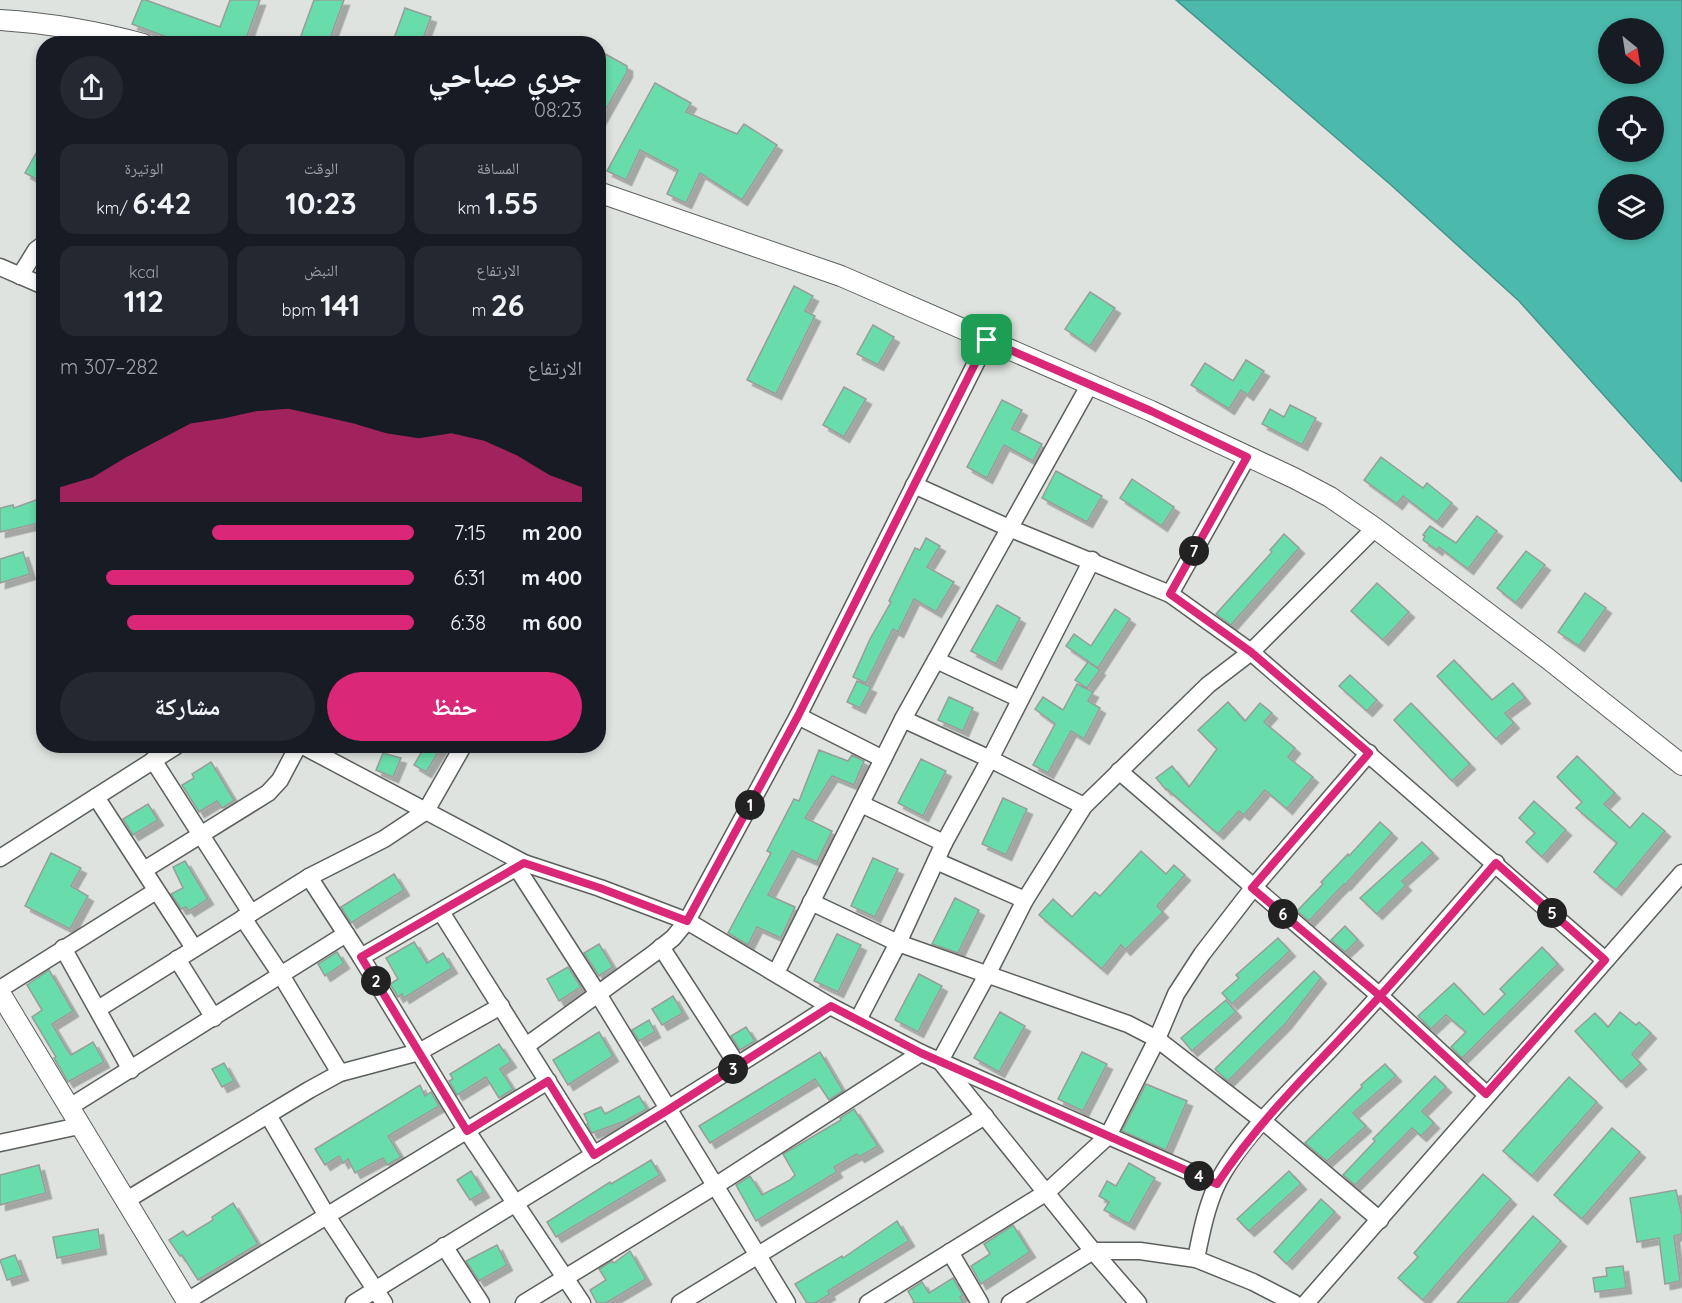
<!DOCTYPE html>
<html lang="ar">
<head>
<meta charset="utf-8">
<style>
	:root { --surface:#171b24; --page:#242831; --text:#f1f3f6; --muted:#9ea1a6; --accent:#db2777 }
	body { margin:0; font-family:Quicksand,"Noto Naskh Arabic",sans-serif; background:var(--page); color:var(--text); direction:rtl; height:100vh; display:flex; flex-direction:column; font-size:22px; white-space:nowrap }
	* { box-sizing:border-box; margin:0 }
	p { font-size:20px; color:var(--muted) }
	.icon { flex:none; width:33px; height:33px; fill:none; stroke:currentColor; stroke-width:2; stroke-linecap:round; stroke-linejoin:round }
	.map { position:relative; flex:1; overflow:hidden; direction:ltr }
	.panel { position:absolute; left:36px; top:36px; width:570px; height:717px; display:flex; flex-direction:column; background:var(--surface); border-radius:24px; box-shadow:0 3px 9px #0003; direction:rtl }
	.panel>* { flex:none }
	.needle { width:39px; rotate:150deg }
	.tools { position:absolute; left:1598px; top:18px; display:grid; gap:12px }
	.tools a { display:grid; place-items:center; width:66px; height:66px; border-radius:50%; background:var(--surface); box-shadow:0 3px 9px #0003; font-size:30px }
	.pin { position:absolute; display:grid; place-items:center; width:51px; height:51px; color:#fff; margin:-26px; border-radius:12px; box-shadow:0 3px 9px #0006 }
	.km { position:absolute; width:30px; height:30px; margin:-15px; border-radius:50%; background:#222; color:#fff; font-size:16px; line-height:30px; text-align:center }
	.round { display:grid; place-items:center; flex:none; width:63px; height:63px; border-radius:32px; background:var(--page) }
	.summary { display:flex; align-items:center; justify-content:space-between; height:102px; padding:0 24px }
	h1 { font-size:33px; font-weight:800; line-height:45px }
	.stats { display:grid; grid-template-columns:repeat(3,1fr); gap:9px; height:102px; padding:6px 24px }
	.stats div { display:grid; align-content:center; border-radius:15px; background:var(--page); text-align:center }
	.stats b { font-size:30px; font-weight:800 }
	.stats small { font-size:16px; font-weight:400 }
	.stats p { font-size:16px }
	.chart { height:168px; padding:12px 24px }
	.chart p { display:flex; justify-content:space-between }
	.chart svg { width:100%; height:108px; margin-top:6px; fill:var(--accent); opacity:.7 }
	.button { display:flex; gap:12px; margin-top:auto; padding:12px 24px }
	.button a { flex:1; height:69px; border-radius:36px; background:var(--accent); color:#fff; font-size:24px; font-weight:800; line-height:69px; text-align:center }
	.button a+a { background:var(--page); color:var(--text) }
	ul { padding:0 24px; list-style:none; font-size:20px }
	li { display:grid; grid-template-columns:96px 72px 1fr; align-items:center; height:45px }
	li i { height:15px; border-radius:8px; background:var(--accent) }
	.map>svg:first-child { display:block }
</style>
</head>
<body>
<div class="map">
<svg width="1682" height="1303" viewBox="0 0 1682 1303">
	<defs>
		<filter id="shadow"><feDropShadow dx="5.5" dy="5.5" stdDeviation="0" flood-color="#0004"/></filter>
	</defs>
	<rect width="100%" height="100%" fill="#dfe3df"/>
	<path fill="#4bbaad" stroke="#459389" stroke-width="1.5" fill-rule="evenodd" d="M1176 0H1682V482L1519 301 1391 185ZM1608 28H1653V74H1608ZM1608 106H1653V152H1608ZM1608 184H1653V230H1608Z"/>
	<g fill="#68dcaa" stroke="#989d9b" stroke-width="1.5" filter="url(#shadow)">
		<path d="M142 0H146L220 27 230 0H260L244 44 228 39 227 44H185L132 24Z"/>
		<path d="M314 0H344L328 44H298Z"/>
		<path d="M405 8 431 17 421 44H392Z"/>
		<path d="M598 50 627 66V72L598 123Z"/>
		<path d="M655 83 691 103 686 112 737 134 744 124 777 145 742 200 700 173 686 203 667 194 678 170 640 150 626 180 607 171Z"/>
		<path d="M44 139V183L25 173Z"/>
		<path d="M794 286 813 296 805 311 815 316 776 394 747 380Z"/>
		<path d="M1090 292 1115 308 1090 346 1065 329Z"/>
		<path d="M873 325 894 337 878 365 857 354Z"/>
		<path d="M1246 360 1264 371 1248 395 1241 390 1229 409 1191 385 1205 363 1233 381Z"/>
		<path d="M844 387 866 399 844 437 823 425Z"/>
		<path d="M1002 400 1022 410 1012 429 1042 444 1033 461 1004 445 987 478 967 467Z"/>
		<path d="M1290 405 1316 418 1302 445 1262 424 1270 409 1284 417Z"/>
		<path d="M1381 457 1423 488 1427 483 1452 503 1437 522 1403 496 1397 504 1364 480Z"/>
		<path d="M1056 471 1102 496 1087 522 1042 498Z"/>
		<path d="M1132 479 1174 507 1162 526 1120 498Z"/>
		<path d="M44 497V522L0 532V508L13 505 14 508Z"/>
		<path d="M1477 516 1497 531 1468 569 1439 547 1437 550 1423 540 1425 536 1423 535 1430 526 1456 543Z"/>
		<path d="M1284 534 1299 548 1231 625 1216 614 1272 552 1270 550Z"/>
		<path d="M926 538 940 546 927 567 954 582 936 612 914 599 898 632 893 629 866 683 853 677 870 639 891 602 889 601 915 548 920 550Z"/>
		<path d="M1526 551 1545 565 1516 603 1497 588Z"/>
		<path d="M23 552 30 574 0 583V559Z"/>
		<path d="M1377 583 1409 612 1383 640 1351 611Z"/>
		<path d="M1585 593 1606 608 1579 646 1558 632Z"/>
		<path d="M997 605 1020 618 996 664 971 651Z"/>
		<path d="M1115 609 1130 619 1098 668 1066 646 1074 634 1091 646Z"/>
		<path d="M1454 660 1492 700 1513 683 1525 698 1505 713 1514 723 1496 739 1437 676Z"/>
		<path d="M1088 662 1100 670 1087 688 1075 680Z"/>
		<path d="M1350 675 1377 700 1367 711 1339 686Z"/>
		<path d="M857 681 871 687 860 708 847 702Z"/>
		<path d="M1077 684 1093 692 1088 701 1100 708 1084 739 1071 731 1048 773 1033 765 1055 724 1035 709 1043 697 1063 710Z"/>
		<path d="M949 697 973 708 963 731 938 720Z"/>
		<path d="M1228 702 1245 721 1260 703 1272 713 1264 722 1295 748 1288 757 1313 777 1287 809 1265 790 1244 815 1239 811 1218 834 1167 789 1166 790 1156 778 1172 766 1189 787 1217 749 1198 730Z"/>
		<path d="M1411 703 1470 764 1452 781 1394 720Z"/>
		<path d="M425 746H442L426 772 414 765Z"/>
		<path d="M819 750 848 761 852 755 864 761 854 785 832 776 805 818 832 831 817 862 792 851 768 895 795 907 781 938 757 927 748 945 728 933 771 853 767 851 794 799 799 801Z"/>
		<path d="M383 753 401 758 393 777 376 770Z"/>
		<path d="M1577 756 1615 793 1604 804 1630 828 1643 813 1665 831 1616 890 1594 872 1617 843 1576 808 1582 802 1557 777Z"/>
		<path d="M921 759 946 771 923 816 898 803Z"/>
		<path d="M211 762 234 800 222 808 217 801 199 812 182 785 194 778 192 774Z"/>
		<path d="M1003 798 1027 809 1006 855 982 844Z"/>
		<path d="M1534 801 1566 830 1542 857 1526 842 1535 833 1519 818Z"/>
		<path d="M148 804 158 820 133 835 123 819Z"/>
		<path d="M1380 822 1392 833 1345 885 1344 884 1309 921 1297 911 1323 884 1321 882 1348 854 1349 856Z"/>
		<path d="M1422 842 1433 853 1402 881 1406 885 1377 914 1360 898Z"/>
		<path d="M1141 851 1166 874 1174 865 1185 875 1157 906 1163 912 1125 950 1121 945 1102 969 1039 915 1053 899 1072 917 1095 892 1100 896Z"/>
		<path d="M51 853 81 868 71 886 88 896 70 929 25 906Z"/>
		<path d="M873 858 898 869 875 917 851 906Z"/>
		<path d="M185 861 208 899 189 911 186 907 181 909 171 894 183 888 173 867Z"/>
		<path d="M394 874 404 890 351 923 341 907Z"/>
		<path d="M955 898 979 910 958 953 932 944Z"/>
		<path d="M1345 926 1358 940 1345 952 1331 940Z"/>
		<path d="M837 934 861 945 838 992 814 981Z"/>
		<path d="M1278 938 1290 951 1232 1004 1222 993 1239 978 1236 975Z"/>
		<path d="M414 942 427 963 443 953 452 968 404 998 402 994 398 997 390 984 398 979 386 958Z"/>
		<path d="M599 944 613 967 599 976 584 953Z"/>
		<path d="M1542 947 1558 964 1462 1058 1451 1047 1466 1032 1446 1015 1431 1029 1418 1016 1454 983 1484 1015 1505 994 1500 989Z"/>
		<path d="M337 952 344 963 325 976 318 964Z"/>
		<path d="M568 967 581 987 559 1001 547 979Z"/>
		<path d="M49 970 73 1011 52 1024 68 1051 71 1055 93 1042 104 1062 68 1082 54 1058 56 1057 32 1017 42 1010 27 985Z"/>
		<path d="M1314 971 1321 978 1286 1023 1228 1081 1219 1073 1215 1069Z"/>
		<path d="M919 974 942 986 918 1032 895 1020Z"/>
		<path d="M673 996 683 1013 662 1025 652 1009Z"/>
		<path d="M1226 1000 1236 1012 1192 1051 1181 1038Z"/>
		<path d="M1000 1012 1025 1026 999 1072 974 1058Z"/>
		<path d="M1620 1012 1636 1025 1639 1022 1651 1033 1632 1054 1641 1064 1621 1082 1575 1031 1595 1013 1608 1027Z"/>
		<path d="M649 1020 655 1032 639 1041 632 1030Z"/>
		<path d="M746 1027 755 1041 740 1050 731 1036Z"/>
		<path d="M599 1032 613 1056 568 1085 553 1060Z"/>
		<path d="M499 1044 511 1062 500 1069 513 1089 499 1098 486 1077 457 1095 449 1081 453 1079 450 1074Z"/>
		<path d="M820 1052 843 1091 829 1100 815 1079 710 1143 699 1126Z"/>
		<path d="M1082 1052 1107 1064 1083 1111 1058 1099Z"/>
		<path d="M224 1063 234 1081 222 1087 212 1069Z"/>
		<path d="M1385 1064 1396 1076 1353 1113 1366 1126 1327 1161 1305 1143 1362 1087 1361 1085Z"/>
		<path d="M1435 1076 1446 1087 1422 1111 1434 1123 1421 1136 1412 1128 1355 1185 1343 1175 1375 1141 1373 1139Z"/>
		<path d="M1569 1077 1597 1102 1532 1176 1503 1151Z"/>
		<path d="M1146 1084 1187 1101 1166 1150 1122 1131Z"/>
		<path d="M420 1085 425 1096 431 1092 439 1106 388 1136 401 1157 387 1165 383 1158 355 1173 348 1159 343 1163 339 1156 325 1165 315 1149Z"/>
		<path d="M639 1096 647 1109 625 1121 592 1133 587 1124 588 1123 584 1114 601 1107 605 1114Z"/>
		<path d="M854 1109 878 1146 859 1157 857 1154 834 1167 837 1172 756 1221 736 1185 750 1176 762 1195 790 1180 795 1175 783 1154 841 1120 840 1118Z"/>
		<path d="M1612 1128 1640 1152 1582 1219 1554 1195Z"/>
		<path d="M651 1160 660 1175 556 1237 547 1222 610 1182 611 1184Z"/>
		<path d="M1129 1163 1155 1178 1129 1224 1104 1210 1109 1202 1099 1196 1107 1181 1116 1186Z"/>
		<path d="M39 1165 46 1193 0 1205V1175Z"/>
		<path d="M471 1171 484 1192 470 1200 457 1180Z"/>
		<path d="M1289 1171 1301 1184 1249 1231 1237 1219Z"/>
		<path d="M1483 1174 1511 1199 1423 1300 1398 1278 1418 1257 1414 1253Z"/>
		<path d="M1676 1190 1682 1216V1234L1674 1236 1680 1281 1665 1284 1659 1238 1637 1242 1630 1198Z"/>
		<path d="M1321 1199 1335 1212 1287 1264 1274 1252Z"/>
		<path d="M233 1203 258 1244 198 1280 182 1255 180 1256 169 1240 183 1231 187 1236 213 1220 212 1217Z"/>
		<path d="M1533 1216 1561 1241 1507 1303H1457Z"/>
		<path d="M897 1221 909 1241 828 1291 830 1294 815 1303H807L795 1284 842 1256 843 1258Z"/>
		<path d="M1013 1225 1030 1252 981 1284 971 1266 990 1254 984 1244Z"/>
		<path d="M98 1229 101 1249 57 1258 53 1237Z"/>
		<path d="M497 1245 507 1265 479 1281 466 1261Z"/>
		<path d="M630 1251 646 1279 606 1303H597L590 1290 606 1280 599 1269 612 1261 614 1263Z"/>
		<path d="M15 1255 23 1275 7 1280 0 1260Z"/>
		<path d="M1623 1266 1626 1288 1595 1292 1593 1278 1607 1276 1606 1268Z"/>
		<path d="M953 1278 963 1295 960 1297 964 1303H913L914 1302 908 1291 922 1282 929 1293Z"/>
	</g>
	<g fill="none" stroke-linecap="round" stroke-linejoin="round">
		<g stroke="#5c605c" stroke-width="19">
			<g id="minor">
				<path d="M0 267 44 286"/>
				<path d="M20 276 36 250 44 244"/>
				<path d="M914 485 1009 528 1170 594 1251 652 1208 685 1084 806 1025 900 988 973 940 1061 1093 1251 1138 1303"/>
				<path d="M1375 528 1251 652 1605 960"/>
				<path d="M1170 594 1247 457"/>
				<path d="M936 660 1020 699"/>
				<path d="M798 716 883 759"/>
				<path d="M903 719 990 759 1084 806"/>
				<path d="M303 746 524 863 600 888 687 921 830 1006 921 1053 1217 1184"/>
				<path d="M153 760 251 913"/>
				<path d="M1119 771 1380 996 1486 1094"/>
				<path d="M96 797 194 948"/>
				<path d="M944 843 990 759 1092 560"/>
				<path d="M0 858 176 746"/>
				<path d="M936 861 1025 900"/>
				<path d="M517 868 598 994 787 1303"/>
				<path d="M144 870 268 793 280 780 298 746"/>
				<path d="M309 877 361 957 467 1131 582 1303"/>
				<path d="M811 902 898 943 1128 1024 1157 1039 1263 1121 1380 1220"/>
				<path d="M441 912 594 1155"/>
				<path d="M243 918 281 975 340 1073"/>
				<path d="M661 947 738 1066"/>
				<path d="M63 948 131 1070"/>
				<path d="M361 957 524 863"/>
				<path d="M177 959 214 1018"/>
				<path d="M776 973 903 719 1090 384"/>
				<path d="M0 989 156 891"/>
				<path d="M98 1009 309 877 384 839 426 811 463 746"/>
				<path d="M858 1020 898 943 944 843 861 804"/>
				<path d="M526 1046 653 954 673 938 687 921 798 716 987 341"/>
				<path d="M68 1108 346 934"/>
				<path d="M268 1115 327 1216 384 1303"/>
				<path d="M0 1143 79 1126"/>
				<path d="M125 1201 309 1090 340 1073 419 1052 501 1006"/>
				<path d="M444 1246 481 1303"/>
				<path d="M950 1252 980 1303"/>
				<path d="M1196 1259C1201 1234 1206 1208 1217 1184 1242 1134 1299 1083 1338 1041 1392 983 1444 923 1496 863"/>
				<path d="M187 1301 548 1081"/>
				<path d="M354 1303C513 1204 673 1108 830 1006"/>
				<path d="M524 1303 715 1186 921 1053"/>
				<path d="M680 1303 985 1116"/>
				<path d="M868 1303 1047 1192 1108 1136 1157 1039 1176 994 1202 954 1253 888 1369 753"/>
				<path d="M1010 1303 1093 1251H1140L1196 1259 1253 1282 1294 1303"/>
				<path d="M1306 1303 1682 873"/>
			</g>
		</g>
		<g stroke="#5c605c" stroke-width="22">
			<g id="tertiary">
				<path d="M0 20C49 23 96 31 143 44"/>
				<path d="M598 192 841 276 1151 411 1294 478 1330 497 1375 528 1547 658 1682 765"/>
				<path d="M0 993 188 1303"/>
			</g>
		</g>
		<use href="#minor" stroke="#fff" stroke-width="16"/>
		<use href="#tertiary" stroke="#fff" stroke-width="20"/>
	</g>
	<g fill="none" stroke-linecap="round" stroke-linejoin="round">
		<g stroke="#fff" stroke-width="12">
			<path id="route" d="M987 340 798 716 687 921 600 888 524 863 361 957 467 1131 548 1081 594 1155 668 1110 831 1006 921 1053 1217 1184C1260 1119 1316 1065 1369 1008 1413 961 1454 911 1496 863L1605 960 1486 1094 1380 996 1252 888 1369 753 1251 652 1170 594 1247 457 1151 411 987 340"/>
		</g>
		<use href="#route" stroke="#db2777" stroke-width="8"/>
	</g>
</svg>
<div class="tools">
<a><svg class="needle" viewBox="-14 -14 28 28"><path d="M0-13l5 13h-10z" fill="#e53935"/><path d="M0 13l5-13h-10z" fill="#9ea1a6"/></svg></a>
<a><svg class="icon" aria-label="locate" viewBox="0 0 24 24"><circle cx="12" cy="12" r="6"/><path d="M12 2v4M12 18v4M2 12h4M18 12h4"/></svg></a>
<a><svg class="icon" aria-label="layers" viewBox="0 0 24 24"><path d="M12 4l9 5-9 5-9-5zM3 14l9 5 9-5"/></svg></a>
</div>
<div class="pin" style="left:987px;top:340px;background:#1e9e55"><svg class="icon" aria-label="arrive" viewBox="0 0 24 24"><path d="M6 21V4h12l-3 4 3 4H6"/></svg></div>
<b class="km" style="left:750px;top:805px">1</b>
<b class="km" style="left:376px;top:981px">2</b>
<b class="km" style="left:733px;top:1069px">3</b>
<b class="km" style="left:1199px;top:1176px">4</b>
<b class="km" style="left:1552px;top:913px">5</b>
<b class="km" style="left:1283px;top:914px">6</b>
<b class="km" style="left:1194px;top:551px">7</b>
<section class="panel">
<div class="summary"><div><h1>جري صباحي</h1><p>08:23</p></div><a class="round"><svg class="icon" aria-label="share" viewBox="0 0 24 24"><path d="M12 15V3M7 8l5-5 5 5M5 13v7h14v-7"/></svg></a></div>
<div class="stats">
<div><p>المسافة</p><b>1.55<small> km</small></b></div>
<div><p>الوقت</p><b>10:23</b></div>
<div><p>الوتيرة</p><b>6:42<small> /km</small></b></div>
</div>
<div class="stats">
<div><p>الارتفاع</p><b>26<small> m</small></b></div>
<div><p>النبض</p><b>141<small> bpm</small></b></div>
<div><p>kcal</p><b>112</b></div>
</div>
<div class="chart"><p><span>الارتفاع</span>282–307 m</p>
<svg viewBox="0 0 160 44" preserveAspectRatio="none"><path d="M0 44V38L10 34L20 26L30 19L40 12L50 10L60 7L70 6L80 9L90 12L100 16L110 18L120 16L130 19L140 25L150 33L160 38V44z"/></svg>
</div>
<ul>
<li><b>200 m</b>7:15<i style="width:57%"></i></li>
<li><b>400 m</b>6:31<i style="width:87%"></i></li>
<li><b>600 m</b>6:38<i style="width:81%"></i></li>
</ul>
<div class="button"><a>حفظ</a><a>مشاركة</a></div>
</section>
</div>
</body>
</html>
